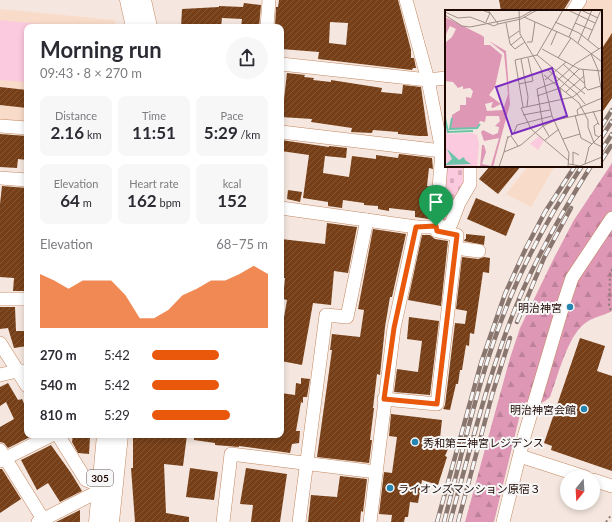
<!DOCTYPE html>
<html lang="en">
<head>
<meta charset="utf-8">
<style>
	:root { --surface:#fff; --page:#f7f7f7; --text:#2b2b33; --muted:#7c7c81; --accent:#ea580c }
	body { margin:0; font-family:Lato,"Noto Sans JP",sans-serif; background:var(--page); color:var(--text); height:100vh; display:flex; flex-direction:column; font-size:15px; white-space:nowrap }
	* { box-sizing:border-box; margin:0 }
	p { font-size:13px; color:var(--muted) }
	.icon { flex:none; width:22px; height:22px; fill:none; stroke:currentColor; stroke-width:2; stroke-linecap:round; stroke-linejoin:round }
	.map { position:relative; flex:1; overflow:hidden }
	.sheet { position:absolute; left:24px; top:24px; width:260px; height:414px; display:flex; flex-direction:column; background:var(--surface); border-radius:8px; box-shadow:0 2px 6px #0003 }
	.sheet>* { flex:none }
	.needle { width:26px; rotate:198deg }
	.tools { position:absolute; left:560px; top:470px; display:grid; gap:8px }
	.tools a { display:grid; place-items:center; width:40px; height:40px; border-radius:50%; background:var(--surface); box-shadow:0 2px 6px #0003; font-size:20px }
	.pin { position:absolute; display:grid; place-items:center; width:34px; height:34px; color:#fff; margin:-41px -17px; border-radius:50% 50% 50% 0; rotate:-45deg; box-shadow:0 0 4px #0007 }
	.pin .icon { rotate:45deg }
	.round { display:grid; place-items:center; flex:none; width:42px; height:42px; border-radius:21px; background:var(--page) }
	.overview { display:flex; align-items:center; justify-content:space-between; height:68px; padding:0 16px }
	h1 { font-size:22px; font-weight:700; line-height:30px }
	.figures { display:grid; grid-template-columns:repeat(3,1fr); gap:6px; height:68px; padding:4px 16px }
	.figures div { display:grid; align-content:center; border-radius:8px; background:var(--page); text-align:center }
	.figures b { font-size:17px; font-weight:700 }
	.figures small { font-size:11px; font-weight:400 }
	.figures p { font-size:11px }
	.chart { height:112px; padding:8px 16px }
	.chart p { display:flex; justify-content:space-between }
	.chart svg { width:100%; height:72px; margin-top:4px; fill:var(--accent); opacity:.7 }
	ul { padding:0 16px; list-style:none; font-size:13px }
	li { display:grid; grid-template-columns:64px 48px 1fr; align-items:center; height:30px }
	li i { height:10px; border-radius:5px; background:var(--accent) }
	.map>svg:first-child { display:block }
</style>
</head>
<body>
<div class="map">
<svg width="612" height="522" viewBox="0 0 612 522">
	<defs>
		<pattern id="forest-firs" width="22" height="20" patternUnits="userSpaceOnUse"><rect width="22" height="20" fill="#de97b5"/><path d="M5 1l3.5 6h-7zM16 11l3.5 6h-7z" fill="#be819a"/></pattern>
		<pattern id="cemetery-stones" width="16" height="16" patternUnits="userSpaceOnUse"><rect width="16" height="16" fill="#fccade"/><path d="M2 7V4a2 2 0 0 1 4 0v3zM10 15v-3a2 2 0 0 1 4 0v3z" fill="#d8acbd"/></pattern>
		<pattern id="building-hatch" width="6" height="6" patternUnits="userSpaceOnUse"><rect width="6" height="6" fill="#763f17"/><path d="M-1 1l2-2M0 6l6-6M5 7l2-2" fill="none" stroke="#845736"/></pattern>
	</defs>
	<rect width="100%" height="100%" fill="#f5e7df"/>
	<g fill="#f9dbc9">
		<path d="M591 0H612V82L601 98V11H580L587 1Z"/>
		<path d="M0 9 114 20 117 27H27V124L0 122Z"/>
		<path d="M528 166H555L531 207 506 194Z"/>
	</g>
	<path fill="url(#forest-firs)" d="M612 163V311C603 316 592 317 584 324 567 338 558 376 550 397 541 405 538 404 526 402L522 406 494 522H465L510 358 520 328 554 258 574 220Z"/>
	<path fill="url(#cemetery-stones)" d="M446 166H466L467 181 448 222H440Z"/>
	<path fill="#fccade" d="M0 20 59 26V27H27V82L0 80Z"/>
	<g fill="url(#building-hatch)" fill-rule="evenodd">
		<path d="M279 0H398L411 50V58H414L416 68H413L412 70 318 59 319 52 281 49V27H275L276 7H278ZM330 22 348 23 346 45 329 43Z"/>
		<path d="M499 0H570L563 11H501Z"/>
		<path d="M244 3 261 5 259 27H241L242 19 222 18 221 27H181L182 9 219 7V6L243 7Z"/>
		<path d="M612 33V98L601 114V50Z"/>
		<path d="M287 73 305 75 304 77 314 78 313 80 331 82V80L382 88 381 92 402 94 403 85 421 87 428 136H419L398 134V132L373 130 372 133 351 132 352 128 311 122 312 119 281 117V99H284Z"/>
		<path d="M0 87 27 90V108L0 105Z"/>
		<path d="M0 134 27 136V160L18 159 17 168 0 167Z"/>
		<path d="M281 140 329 147V146L347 148 346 158 325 156 323 173 349 177 352 156 376 159V155L398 158 399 154 432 158 433 169 429 168 427 186 431 187 429 219 415 217V211L389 208V211L378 209V206L364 205V203L343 200 342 208 328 206V202L303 198 309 155 281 151Z"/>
		<path d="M490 166H521L498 194 479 179Z"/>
		<path d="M2 186 27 188V291H13L14 278 0 277V204Z"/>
		<path d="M288 190 302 192 300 202 287 199Z"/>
		<path d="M476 198 515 214 506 236 467 219Z"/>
		<path d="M327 223 357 227 348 273 334 271 331 305 313 303 302 365 281 361V335L287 300 283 299 285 278H281V239L325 244Z"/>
		<path d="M373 229 406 234 392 297H390L385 327 380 375 377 374 373 408H374L370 440H372L369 463 317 457 332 350H330L332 334 360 337 364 310 358 309Z"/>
		<path d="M466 234 485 236 484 245 464 241 465 239H466Z"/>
		<path d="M422 235H430L435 239 448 241 441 306 408 300Z"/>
		<path d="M462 257 478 259 484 257 490 258 489 273 483 272 474 334 470 333 469 346 466 345 462 370H460L458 384H456L450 410 443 409 445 405 455 323 465 324 467 311 456 309Z"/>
		<path d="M0 307H15L16 331H27V346L14 348 8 328 0 329Z"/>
		<path d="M409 317 439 321 430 395 394 392 397 369 418 372 422 341 407 339Z"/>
		<path d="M580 338 605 346 597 371 612 376V471L551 450 552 446 544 443Z"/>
		<path d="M301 378 310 379 307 397H303V403L301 402 296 431H300L299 443 292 444 290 453 239 446V447L215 445V443L194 440V435H281V393L295 395 296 383 301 384Z"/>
		<path d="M8 383 18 400 22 399 27 410V435H34L8 448 4 443 0 442V427L14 419 6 402 0 406V387Z"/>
		<path d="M391 414 442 420 440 438 451 442 445 456 447 457 438 485 422 480 418 503 410 502 408 517H405L404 522H391L392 515 379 514 384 472 392 473 397 437 389 436Z"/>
		<path d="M73 435 90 437 89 454 78 453 72 442Z"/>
		<path d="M133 435 154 437V435H187L183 466 164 464 166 513 189 517V522H135L131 468H133Z"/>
		<path d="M51 445 71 473 82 491 60 502 48 483 37 490 21 460Z"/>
		<path d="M190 468 218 472 214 500 186 497Z"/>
		<path d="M246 468 287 474 280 522H251L253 505 240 504Z"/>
		<path d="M0 469H2L21 499 0 513Z"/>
		<path d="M340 476 367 479 363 512 361 511 360 522H308L311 495 337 497Z"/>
		<path d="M80 510V522H56Z"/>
	</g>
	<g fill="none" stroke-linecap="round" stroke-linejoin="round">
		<g stroke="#c48761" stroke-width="14">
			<g id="minor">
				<path d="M573 11 580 0"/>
				<path d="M267 27 269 0"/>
				<path d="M281 64 428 80 446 78"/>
				<path d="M0 126 27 128"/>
				<path d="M281 132 442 151"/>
				<path d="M0 178 27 180"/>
				<path d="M281 208 416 227H447L451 224 459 203 470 184V166"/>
				<path d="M455 248 479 251"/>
				<path d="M0 299H27"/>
				<path d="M0 343 27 386"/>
				<path d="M0 375 17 371H26"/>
				<path d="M384 399 437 404 457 235 437 231 436 226 442 151 428 80 406 0"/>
				<path d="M58 435 86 480 99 485"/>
				<path d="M0 450 43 519"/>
				<path d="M520 456 585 477"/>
				<path d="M0 461 52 435"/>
				<path d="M593 480 612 486"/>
				<path d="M38 522 99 491"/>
				<path d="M223 522 231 454 376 472"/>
				<path d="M299 522 326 315 347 317 367 220"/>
				<path d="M370 522 394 328 416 227"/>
				<path d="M503 522 524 437 565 299 572 278 612 218"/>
			</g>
		</g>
		<g stroke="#c48761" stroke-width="17">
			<g id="major">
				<path d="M128 0 134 27"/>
				<path d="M143 0 149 27"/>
				<path d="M97 522 105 435"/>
				<path d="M111 522 120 435"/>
			</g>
		</g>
		<g stroke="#8d7b73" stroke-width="2" stroke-dasharray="2 3" stroke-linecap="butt">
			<path d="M612 269 610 274 609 307 612 312"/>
			<path d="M606 522 612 514"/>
		</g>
		<use href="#minor" stroke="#fff" stroke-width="13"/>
		<use href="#major" stroke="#fff" stroke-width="16"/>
		<g stroke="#89776f" stroke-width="4.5">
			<g id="rail">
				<path d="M601 127 612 110"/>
				<path d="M601 138 612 121"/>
				<path d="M601 151 612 134"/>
				<path d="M601 161 611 146"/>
				<path d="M517 322 544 258 571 208"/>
				<path d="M437 522 481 363 505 294 526 248 545 212 575 166"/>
				<path d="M444 522C464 447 481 367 511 296 530 250 555 207 582 166"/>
				<path d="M450 522C471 447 489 371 519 299 539 252 564 209 591 166"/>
				<path d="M458 522 492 395 510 338"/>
			</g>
		</g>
		<use href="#rail" stroke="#f7f7f7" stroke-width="3" stroke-dasharray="9" stroke-linecap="butt"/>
	</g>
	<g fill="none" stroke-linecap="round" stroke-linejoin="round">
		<g stroke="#fff" stroke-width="8">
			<path id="route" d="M436 226 437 231 457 235 437 404 384 399 394 328 416 227Z"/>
		</g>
		<use href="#route" stroke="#ea580c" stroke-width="5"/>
	</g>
	<g fill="#2485b0" stroke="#f7f7f7" stroke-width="1.5">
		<circle cx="570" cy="307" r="4"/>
		<circle cx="584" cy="409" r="4"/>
		<circle cx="415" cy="442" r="4"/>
		<circle cx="390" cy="488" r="4"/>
	</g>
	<g text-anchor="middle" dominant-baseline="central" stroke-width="4" stroke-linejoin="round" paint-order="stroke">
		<rect fill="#f7f7f7" stroke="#5f504a" stroke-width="1" x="87" y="470" width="26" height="16" rx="3"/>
		<g font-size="10" font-weight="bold" fill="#1e0800">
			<text x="100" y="478">305</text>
		</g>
		<g font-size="11" fill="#1e0800" stroke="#f7f7f7" text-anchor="end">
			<text x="562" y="307">明治神宮</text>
			<text x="576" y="409">明治神宮会館</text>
			<text x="423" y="442" text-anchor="start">秀和第二神宮レジデンス</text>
			<text x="398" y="488" text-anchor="start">ライオンズマンション原宿３</text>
		</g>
	</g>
	<g transform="translate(445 10)">
		<rect width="157" height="157" fill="#f5e7df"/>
		<path d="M0 7 36 25 39 27V35H45L57 45 50 77 44 85 56 94 48 98 46 97 48 92 40 94 42 101 58 100 63 84 59 43 44 31 61 41 65 94 48 157H35L37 135H39L41 142 37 154 46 156 54 128 39 131 36 122 38 120 48 125 53 123 54 117 50 116 55 111 54 106H41L40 112 35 111 32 118H6L7 105 15 100V95H21V87L26 88 28 81 25 78 18 79V76L13 78 8 72 0 71V33L7 27 11 19 5 16 0 26Z" fill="#de97b5"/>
		<path d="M0 111 3 124 27 123 32 125 34 134 32 157H0Z" fill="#fccade"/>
		<path d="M94 126 99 131 93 140 85 134Z" fill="#fccade"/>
		<path d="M2 139 14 150 19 147 20 150 26 154 0 155 7 149Z" fill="#6cc3aa"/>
		<path fill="none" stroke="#6cc3aa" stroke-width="2" d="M0 108 3 122 28 121M7 108 5 119 32 118 35 114"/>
		<path fill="none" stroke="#9f8e86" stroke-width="1" d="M37 0 45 3 41 12M43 0 53 14 76 9 92 0M74 0 75 24 96 59 107 106 124 143 123 157M123 0 150 13M0 2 13 8 25 7 49 16 53 14M0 5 17 16 25 17 76 7 88 0M79 7 126 28 157 52M110 12 134 23 154 39M61 13 65 34 70 39 80 32M130 13 147 20M124 27 136 0 153 8M64 28 74 21M143 30 156 0M82 32H87L90 12M133 33 147 0M66 35 76 27M106 35 112 21M97 39 134 59 157 61M146 44 153 60 157 84M92 45 140 84M113 48 126 28M76 49 83 87 82 97M118 54 139 73M103 60 132 84 140 94M99 65 134 93 143 110V117L149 133 157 137M100 70 121 52M74 74 88 71 83 48M140 77 143 80 156 76M115 78 117 90M121 82 139 66M92 86 115 78 134 59M78 97 70 50 92 45 118 0M148 101 154 115M78 105 105 100M130 105 135 124M133 105 132 100 136 97 157 88M153 113 149 116 150 125 154 127M66 126 73 136M104 126 98 116 92 79 111 72 130 54 157 37M63 128 69 123 72 115 107 106M118 129 135 124 136 128 147 134M100 130 114 119M59 142 63 126M124 151 86 119 76 98 128 87 140 77 138 59M124 154 135 156 157 147M140 154 144 137 157 124M128 155V142L134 145M54 157 59 142 76 135 98 116 111 110 157 100"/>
		<path fill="#7b2cbf" fill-opacity="0.15" stroke="#7b2cbf" stroke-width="2" d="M107 58 122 106 67 124 51 77Z"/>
		<rect width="157" height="157" fill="none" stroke="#1e0800" stroke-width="2"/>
	</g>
</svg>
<div class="tools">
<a><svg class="needle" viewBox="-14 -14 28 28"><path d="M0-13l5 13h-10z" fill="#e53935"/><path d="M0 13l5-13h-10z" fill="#7c7c81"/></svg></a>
</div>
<div class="pin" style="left:436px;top:226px;background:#1e9e55"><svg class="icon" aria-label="arrive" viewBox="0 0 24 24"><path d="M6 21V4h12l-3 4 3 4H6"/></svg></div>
<section class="sheet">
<div class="overview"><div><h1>Morning run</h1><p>09:43 · 8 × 270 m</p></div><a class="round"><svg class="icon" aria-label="share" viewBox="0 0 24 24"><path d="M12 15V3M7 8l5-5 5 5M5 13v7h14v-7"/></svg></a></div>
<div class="figures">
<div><p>Distance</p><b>2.16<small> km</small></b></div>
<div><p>Time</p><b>11:51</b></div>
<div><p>Pace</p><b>5:29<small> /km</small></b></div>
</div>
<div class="figures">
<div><p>Elevation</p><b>64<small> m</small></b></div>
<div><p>Heart rate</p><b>162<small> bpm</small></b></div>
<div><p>kcal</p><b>152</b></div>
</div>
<div class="chart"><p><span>Elevation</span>68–75 m</p>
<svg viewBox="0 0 160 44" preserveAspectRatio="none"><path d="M0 44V11L10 15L20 20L30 15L40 15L50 15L60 24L70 38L80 38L90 33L100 24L110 20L120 15L130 15L140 11L150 6L160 11V44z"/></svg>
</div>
<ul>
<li><b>270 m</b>5:42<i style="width:58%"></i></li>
<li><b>540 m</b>5:42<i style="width:58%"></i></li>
<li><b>810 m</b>5:29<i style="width:67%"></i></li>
</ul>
</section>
</div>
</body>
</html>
